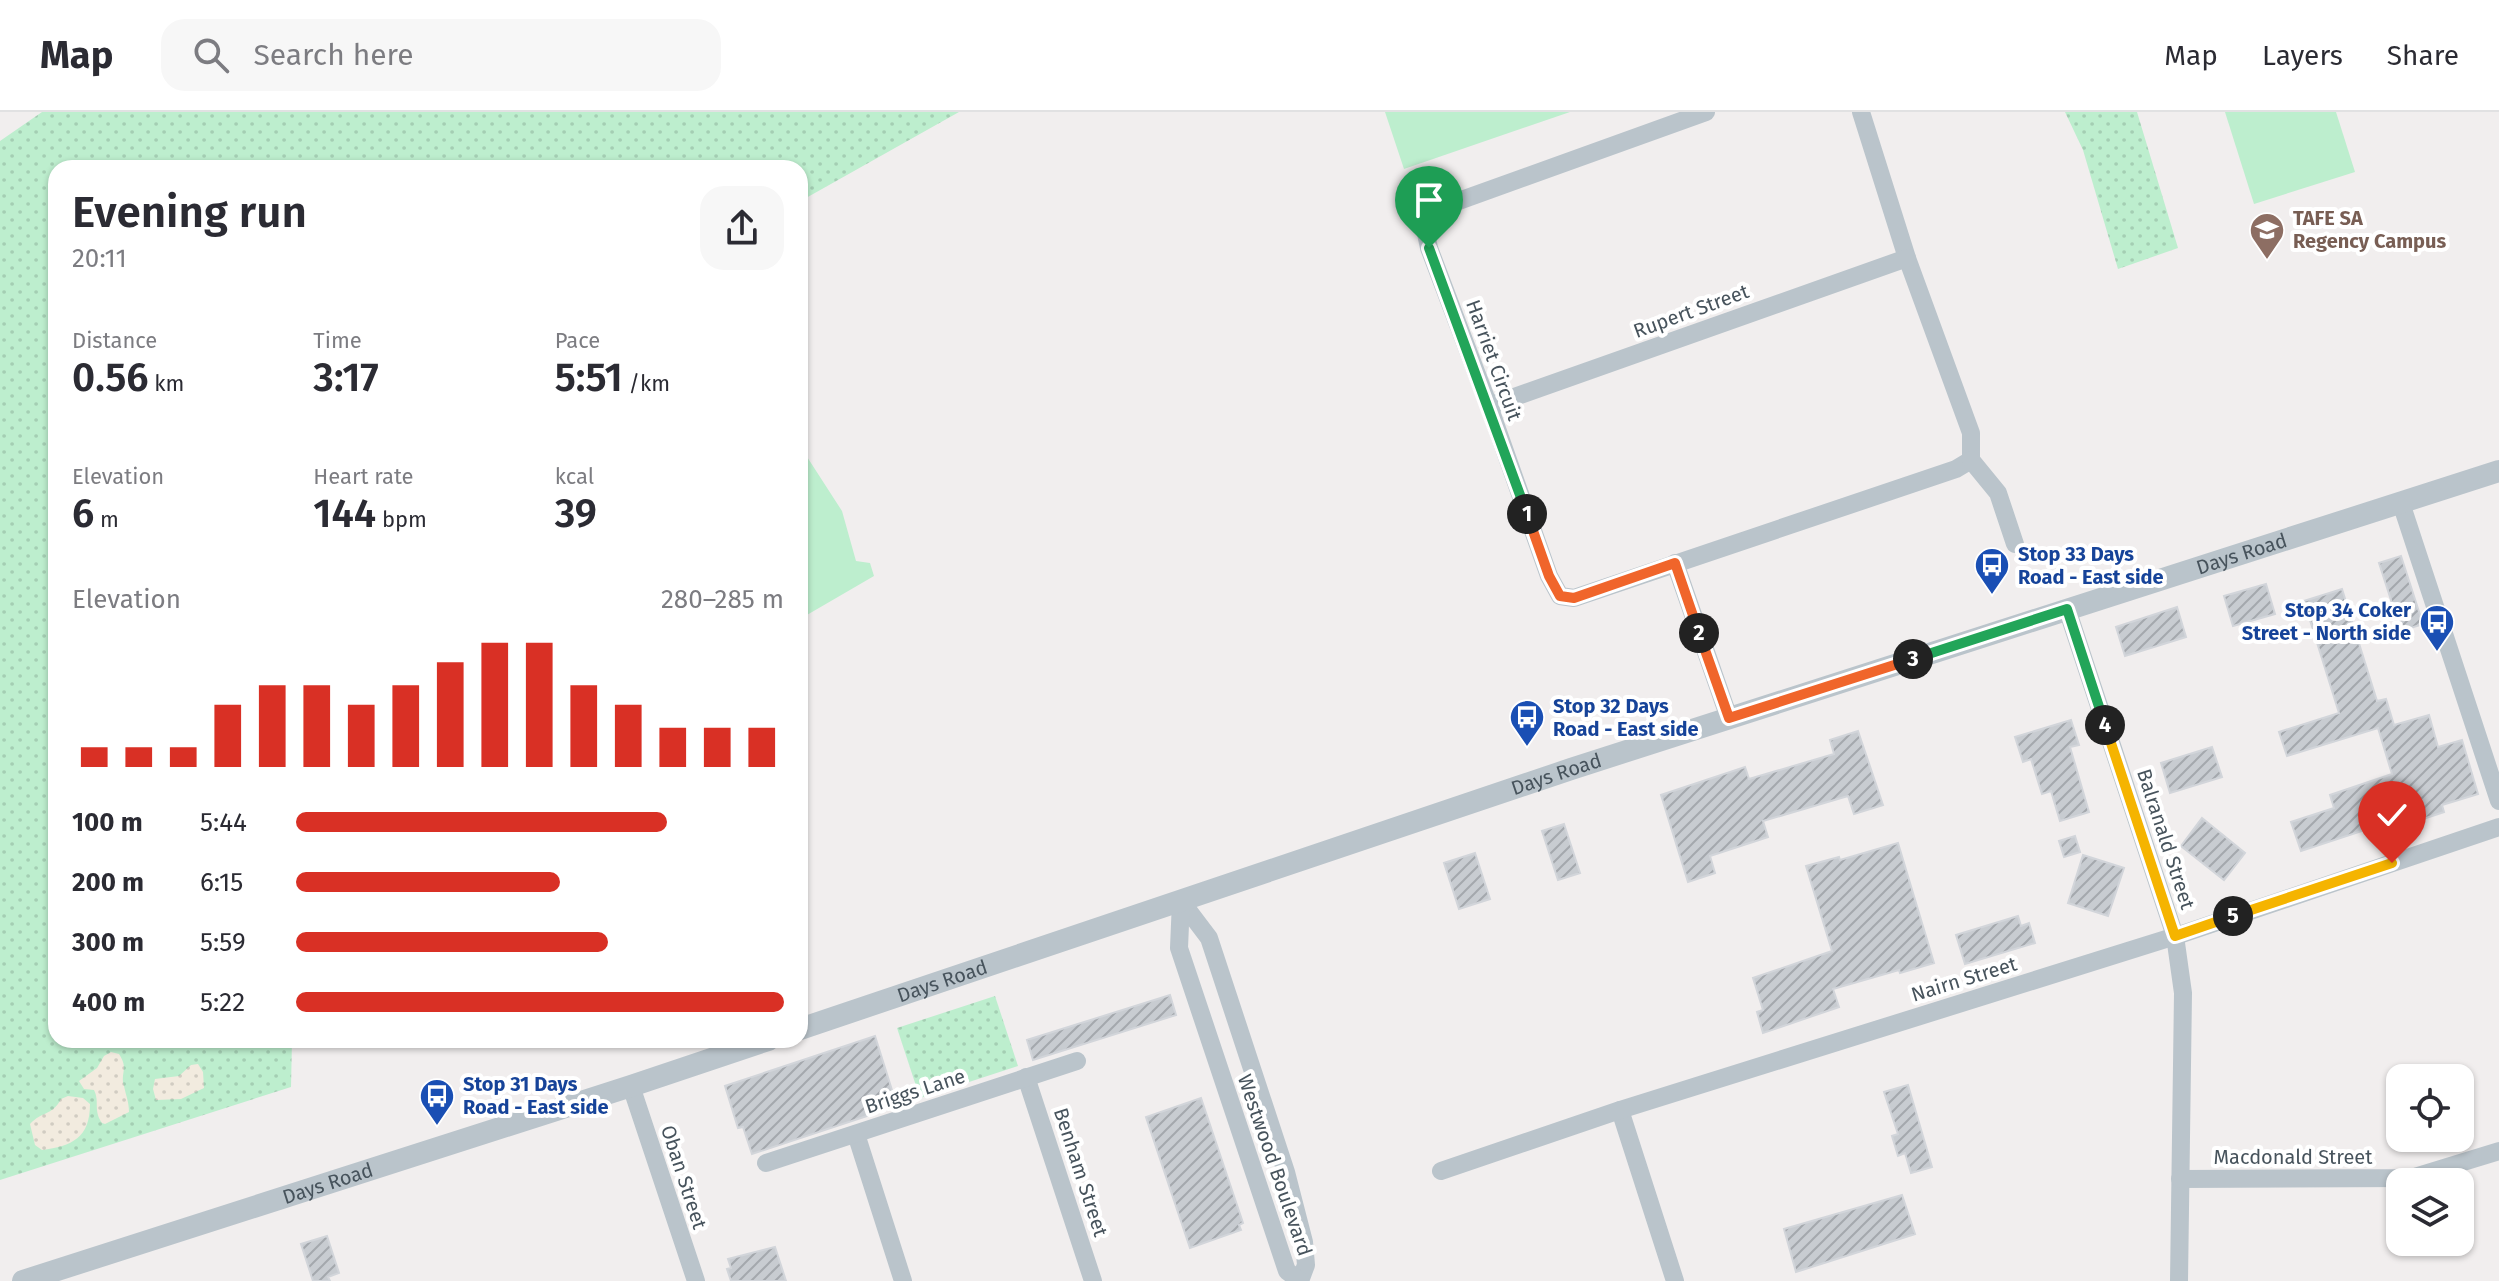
<!DOCTYPE html>
<html lang="en">
<head>
<meta charset="utf-8">
<style>
	:root { --surface:#fff; --page:#f7f7f7; --text:#2b2b33; --muted:#7c7c81; --line:#e1e1e2; --accent:#d93025 }
	body { margin:0; font-family:"Fira Sans",sans-serif; background:var(--page); color:var(--text); height:100vh; display:flex; flex-direction:column; font-size:30px; white-space:nowrap }
	* { box-sizing:border-box; margin:0 }
	p { font-size:26px; color:var(--muted) }
	.icon { flex:none; width:44px; height:44px; fill:none; stroke:currentColor; stroke-width:2; stroke-linecap:round; stroke-linejoin:round }
	.map { position:relative; flex:1; overflow:hidden }
	.sheet { position:absolute; left:48px; top:48px; width:760px; height:888px; display:flex; flex-direction:column; background:var(--surface); border-radius:24px; box-shadow:0 2px 6px #0004 }
	.sheet>* { flex:none }
	.tools { position:absolute; left:2386px; top:952px; display:grid; gap:16px }
	.tools a { display:grid; place-items:center; width:88px; height:88px; border-radius:16px; background:var(--surface); box-shadow:0 2px 6px #0004; font-size:40px }
	.pin { position:absolute; display:grid; place-items:center; width:68px; height:68px; color:#fff; margin:-82px -34px; border-radius:50% 50% 50% 0; rotate:-45deg; box-shadow:0 0 8px #0007 }
	.pin .icon { rotate:45deg }
	.km { position:absolute; width:40px; height:40px; margin:-20px; border-radius:50%; background:#222; color:#fff; font-size:22px; line-height:40px; text-align:center }
	.round { display:grid; place-items:center; flex:none; width:84px; height:84px; border-radius:24px; background:var(--page) }
	.summary { display:flex; align-items:center; justify-content:space-between; height:136px; padding:0 24px }
	h1 { font-size:44px; font-weight:600; line-height:60px }
	.stats { display:grid; grid-template-columns:repeat(3,1fr); gap:12px; height:136px; padding:8px 24px }
	.stats div { display:grid; align-content:center }
	.stats b { font-size:40px; font-weight:600 }
	.stats small { font-size:22px; font-weight:400 }
	.stats p { font-size:22px }
	.chart { height:224px; padding:16px 24px }
	.chart p { display:flex; justify-content:space-between }
	.chart svg { width:100%; height:144px; margin-top:8px; stroke:var(--accent); stroke-width:6 }
	ul { padding:0 24px; list-style:none; font-size:26px }
	li { display:grid; grid-template-columns:128px 96px 1fr; align-items:center; height:60px }
	li i { height:20px; border-radius:10px; background:var(--accent) }
	header { display:flex; align-items:center; gap:48px; box-sizing:border-box; height:112px; padding:0 40px; background:var(--surface); border-bottom:2px solid var(--line) }
	header strong { font-size:38px }
	nav { display:flex; gap:44px; margin-inline-start:auto; font-size:28px }
	.search { width:560px; height:72px; background:var(--page); display:flex; align-items:center; gap:20px; box-sizing:border-box; padding:0 28px; border-radius:24px; color:var(--muted); font-size:30px }
	.map>svg:first-child { display:block }
</style>
</head>
<body>
<header>
<strong>Map</strong>
<div class="search"><svg class="icon" aria-label="search" viewBox="0 0 24 24"><circle cx="10" cy="10" r="6"/><path d="M15 15l6 6"/></svg>Search here</div>
<nav><a>Map</a><a>Layers</a><a>Share</a></nav>
</header>
<div class="map">
<svg width="2499" height="1169" viewBox="0 0 2499 1169">
	<defs>
		<pattern id="green-dots" width="8" height="8" patternUnits="userSpaceOnUse" patternTransform="scale(2)"><rect width="8" height="8" fill="#bdeece"/><path d="M2 2h.1M6 6h.1" fill="none" stroke="#a4ceb3" stroke-width="1.8" stroke-linecap="round"/></pattern>
		<pattern id="sand-dots" width="8" height="8" patternUnits="userSpaceOnUse" patternTransform="scale(2)"><rect width="8" height="8" fill="#f2ebdf"/><path d="M2 2h.1M6 6h.1" fill="none" stroke="#d1ccc2" stroke-width="1.8" stroke-linecap="round"/></pattern>
		<pattern id="building-hatch" width="6" height="6" patternUnits="userSpaceOnUse" patternTransform="scale(2)"><rect width="6" height="6" fill="#c8ccd1"/><path d="M-1 1l2-2M0 6l6-6M5 7l2-2" fill="none" stroke="#a4a8ad"/></pattern>
	</defs>
	<rect width="100%" height="100%" fill="#f1eeee"/>
	<g fill="url(#green-dots)">
		<path d="M42 0H959L806 86 800 93V56H56V928H292L291 975 0 1068V29Z"/>
		<path d="M2065 0H2137L2178 136 2118 157 2083 38Z"/>
		<path d="M995 884 1018 954 920 986 897 916Z"/>
	</g>
	<g fill="url(#sand-dots)">
		<path d="M111 940 119 942C129 957 120 961 124 974 126 984 129 990 129 1000L105 1012 102 1011C93 998 100 990 94 978L84 977 79 969 97 956 104 944Z"/>
		<path d="M198 952 203 960 204 976 181 987 156 988 153 977 155 967 179 964 191 953Z"/>
		<path d="M68 984 83 986 90 992C90 1026 72 1034 42 1038L35 1033 30 1012C42 999 52 1004 61 987Z"/>
	</g>
	<g fill="#bdeece">
		<path d="M1385 0H1570L1404 57Z"/>
		<path d="M2225 0H2336L2355 60 2254 92Z"/>
		<path d="M800 334 842 399 856 449 870 451 874 464 800 507Z"/>
	</g>
	<g fill="url(#building-hatch)" stroke="#d2d5da" stroke-width="2">
		<path d="M2401 444 2423 512 2401 519 2379 451Z"/>
		<path d="M2266 472 2275 502 2233 514 2224 484Z"/>
		<path d="M2342 477 2377 589 2386 587 2394 613 2429 603 2438 635 2462 628 2478 682 2442 693 2444 700 2414 710 2388 718 2386 711 2301 739 2291 710 2334 696 2330 683 2392 662 2378 616 2287 644 2279 620 2339 601 2304 489Z"/>
		<path d="M2177 495 2186 525 2125 544 2116 515Z"/>
		<path d="M2071 608 2079 633 2070 635 2089 700 2060 709 2051 679 2042 682 2031 647 2023 650 2015 625Z"/>
		<path d="M1858 619 1883 693 1854 702 1848 684 1763 709 1768 725 1710 744 1715 761 1688 770 1661 683 1745 655 1749 667 1834 642 1830 628Z"/>
		<path d="M2212 635 2222 665 2170 681 2161 651Z"/>
		<path d="M2202 706 2245 741 2224 768 2181 734Z"/>
		<path d="M1564 712 1580 761 1558 768 1542 719Z"/>
		<path d="M2075 724 2080 740 2064 745 2059 729Z"/>
		<path d="M1898 731 1934 851 1900 861 1899 858 1833 877 1839 895 1763 921 1757 900 1763 898 1753 866 1832 839 1806 754 1839 745 1840 748Z"/>
		<path d="M1475 741 1490 787 1459 797 1444 751Z"/>
		<path d="M2083 743 2124 756 2108 804 2068 791Z"/>
		<path d="M2018 804 2021 814 2029 811 2035 831 1965 852 1956 823Z"/>
		<path d="M1170 883 1176 903 1033 948 1027 928Z"/>
		<path d="M875 924 897 994 752 1042 743 1015 738 1016 725 974Z"/>
		<path d="M1908 973 1932 1055 1911 1061 1905 1041 1898 1044 1892 1024 1898 1022 1884 980Z"/>
		<path d="M1201 986 1243 1111 1239 1113 1241 1118 1190 1136 1146 1005Z"/>
		<path d="M1902 1083 1915 1122 1796 1160 1784 1117Z"/>
		<path d="M327 1124 339 1161 328 1165 330 1169H313L301 1132Z"/>
		<path d="M775 1135 786 1169H731L727 1157 731 1156 728 1147Z"/>
	</g>
	<g fill="none" stroke-linecap="round" stroke-linejoin="round">
		<g stroke="#bac4cb" stroke-width="18">
			<path d="M1706 0 1442 95 1423 107 1429 136 1489 294 1549 464 1560 484 1574 486 1956 357 1971 348V321L1907 146 1861 0"/>
			<path d="M1489 294 1907 146"/>
			<path d="M1971 348 1998 381 2015 432"/>
			<path d="M2401 391 2499 689"/>
			<path d="M1675 451 1729 606"/>
			<path d="M2067 497 2175 824 2183 881 2179 1169"/>
			<path d="M1181 789 1209 826 1286 1060 1304 1130 1306 1153 1300 1169"/>
			<path d="M1181 789 1179 836 1287 1159 1300 1169"/>
			<path d="M1026 965 1093 1169"/>
			<path d="M631 974 696 1169"/>
			<path d="M1620 998 1675 1169"/>
			<path d="M856 1022 903 1169"/>
			<path d="M766 1051 1077 949"/>
			<path d="M1441 1059 1620 998 2182 822 2499 715"/>
			<path d="M2180 1067 2411 1066 2499 1039"/>
		</g>
		<g stroke="#bac4cb" stroke-width="22">
			<path id="s1" d="M800 917 1571 657 2499 359"/>
			<path id="s2" d="M23 1169 631 974 768 928"/>
		</g>
	</g>
	<g fill="none" stroke-linecap="round" stroke-linejoin="round">
		<g stroke="#fff" stroke-width="16">
			<path id="split-1" d="M1429 136 1527 402"/>
		</g>
		<g stroke="#fff" stroke-width="16">
			<path id="split-2" d="M1527 402 1549 464 1560 484 1574 486 1675 451 1699 521"/>
		</g>
		<g stroke="#fff" stroke-width="16">
			<path id="split-3" d="M1699 521 1729 606 1913 547"/>
		</g>
		<g stroke="#fff" stroke-width="16">
			<path id="split-4" d="M1913 547 2067 497 2105 613"/>
		</g>
		<g stroke="#fff" stroke-width="16">
			<path id="split-5" d="M2105 613 2175 824 2233 804"/>
		</g>
		<g stroke="#fff" stroke-width="16">
			<path id="split-6" d="M2233 804 2392 751"/>
		</g>
		<use href="#split-1" stroke="#22a559" stroke-width="10"/>
		<use href="#split-2" stroke="#f0652b" stroke-width="10"/>
		<use href="#split-3" stroke="#f0652b" stroke-width="10"/>
		<use href="#split-4" stroke="#22a559" stroke-width="10"/>
		<use href="#split-5" stroke="#f5b400" stroke-width="10"/>
		<use href="#split-6" stroke="#f5b400" stroke-width="10"/>
	</g>
	<defs>
		<g id="university-pin" transform="scale(1.8)"><path d="M0 17L-7.5 6A9.5 9.5 0 1 1 7.5 6Z" fill="#8d6e63" stroke="#fff"/><path d="M0-5L7-2L0 1L-7-2ZM-4 1L0 2.5L4 1V4Q0 6-4 4Z" fill="#fff"/></g>
		<g id="bus-pin" transform="scale(1.8)"><path d="M0 17L-7.5 6A9.5 9.5 0 1 1 7.5 6Z" fill="#1a4fb4" stroke="#fff"/><path d="M-5-6H5V4H4V6H2V4H-2V6H-4V4H-5ZM-3.5-4V0h7V-4ZM-3.5 1.2v1.5H-2V1.2ZM2 1.2v1.5H3.5V1.2Z" fill="#fff"/></g>
	</defs>
	<g fill-rule="evenodd">
		<use href="#university-pin" x="2267" y="118"/>
		<use href="#bus-pin" x="1992" y="453"/>
		<use href="#bus-pin" x="2437" y="510"/>
		<use href="#bus-pin" x="1527" y="605"/>
		<use href="#bus-pin" x="437" y="984"/>
	</g>
	<g text-anchor="middle" dominant-baseline="central" stroke-width="8" stroke-linejoin="round" paint-order="stroke">
		<g font-size="20" font-weight="bold" fill="#785e54" stroke="#fff" text-anchor="start">
			<text x="2293" y="106">TAFE SA<tspan x="2293" dy="23">Regency Campus</tspan></text>
		</g>
		<g font-size="20" fill="#47535c" stroke="#fff">
			<text transform="translate(1691 199) rotate(-20)">Rupert Street</text>
			<text transform="translate(1494 248) rotate(70)">Harriet Circuit</text>
			<text stroke="none"><textPath href="#s1" startOffset="1518">Days Road</textPath></text>
			<text stroke="none"><textPath href="#s1" startOffset="798">Days Road</textPath></text>
			<text transform="translate(2166 727) rotate(72)">Balranald Street</text>
			<text transform="translate(1964 867) rotate(-17)">Nairn Street</text>
			<text stroke="none"><textPath href="#s1" startOffset="150">Days Road</textPath></text>
			<text transform="translate(915 979) rotate(-18)">Briggs Lane</text>
			<text x="2293" y="1045">Macdonald Street</text>
			<text transform="translate(1275 1053) rotate(71)">Westwood Boulevard</text>
			<text transform="translate(1081 1060) rotate(72)">Benham Street</text>
			<text transform="translate(684 1065) rotate(72)">Oban Street</text>
			<text stroke="none"><textPath href="#s2" startOffset="320">Days Road</textPath></text>
		</g>
		<g font-size="20" font-weight="bold" fill="#164399" stroke="#fff" text-anchor="start">
			<text x="2018" y="442">Stop 33 Days<tspan x="2018" dy="23">Road - East side</tspan></text>
			<text x="2411" y="498" text-anchor="end">Stop 34 Coker<tspan x="2411" dy="23">Street - North side</tspan></text>
			<text x="1553" y="594">Stop 32 Days<tspan x="1553" dy="23">Road - East side</tspan></text>
			<text x="463" y="972">Stop 31 Days<tspan x="463" dy="23">Road - East side</tspan></text>
		</g>
	</g>
</svg>
<div class="tools">
<a><svg class="icon" aria-label="locate" viewBox="0 0 24 24"><circle cx="12" cy="12" r="6"/><path d="M12 2v4M12 18v4M2 12h4M18 12h4"/></svg></a>
<a><svg class="icon" aria-label="layers" viewBox="0 0 24 24"><path d="M12 4l9 5-9 5-9-5zM3 14l9 5 9-5"/></svg></a>
</div>
<div class="pin" style="left:1429px;top:136px;background:#1e9e55"><svg class="icon" aria-label="arrive" viewBox="0 0 24 24"><path d="M6 21V4h12l-3 4 3 4H6"/></svg></div>
<div class="pin" style="left:2392px;top:751px;background:#d93025"><svg class="icon" aria-label="check" viewBox="0 0 24 24"><path d="M5 12l5 5 9-10"/></svg></div>
<b class="km" style="left:1527px;top:402px">1</b>
<b class="km" style="left:1699px;top:521px">2</b>
<b class="km" style="left:1913px;top:547px">3</b>
<b class="km" style="left:2105px;top:613px">4</b>
<b class="km" style="left:2233px;top:804px">5</b>
<section class="sheet">
<div class="summary"><div><h1>Evening run</h1><p>20:11</p></div><a class="round"><svg class="icon" aria-label="share" viewBox="0 0 24 24"><path d="M12 15V3M7 8l5-5 5 5M5 13v7h14v-7"/></svg></a></div>
<div class="stats">
<div><p>Distance</p><b>0.56<small> km</small></b></div>
<div><p>Time</p><b>3:17</b></div>
<div><p>Pace</p><b>5:51<small> /km</small></b></div>
</div>
<div class="stats">
<div><p>Elevation</p><b>6<small> m</small></b></div>
<div><p>Heart rate</p><b>144<small> bpm</small></b></div>
<div><p>kcal</p><b>39</b></div>
</div>
<div class="chart"><p><span>Elevation</span>280–285 m</p>
<svg viewBox="0 0 160 44" preserveAspectRatio="none"><path d="M5 44V38M15 44V38M25 44V38M35 44V25M45 44V19M55 44V19M65 44V25M75 44V19M85 44V12M95 44V6M105 44V6M115 44V19M125 44V25M135 44V32M145 44V32M155 44V32"/></svg>
</div>
<ul>
<li><b>100 m</b>5:44<i style="width:76%"></i></li>
<li><b>200 m</b>6:15<i style="width:54%"></i></li>
<li><b>300 m</b>5:59<i style="width:64%"></i></li>
<li><b>400 m</b>5:22<i style="width:100%"></i></li>
</ul>
</section>
</div>
</body>
</html>
